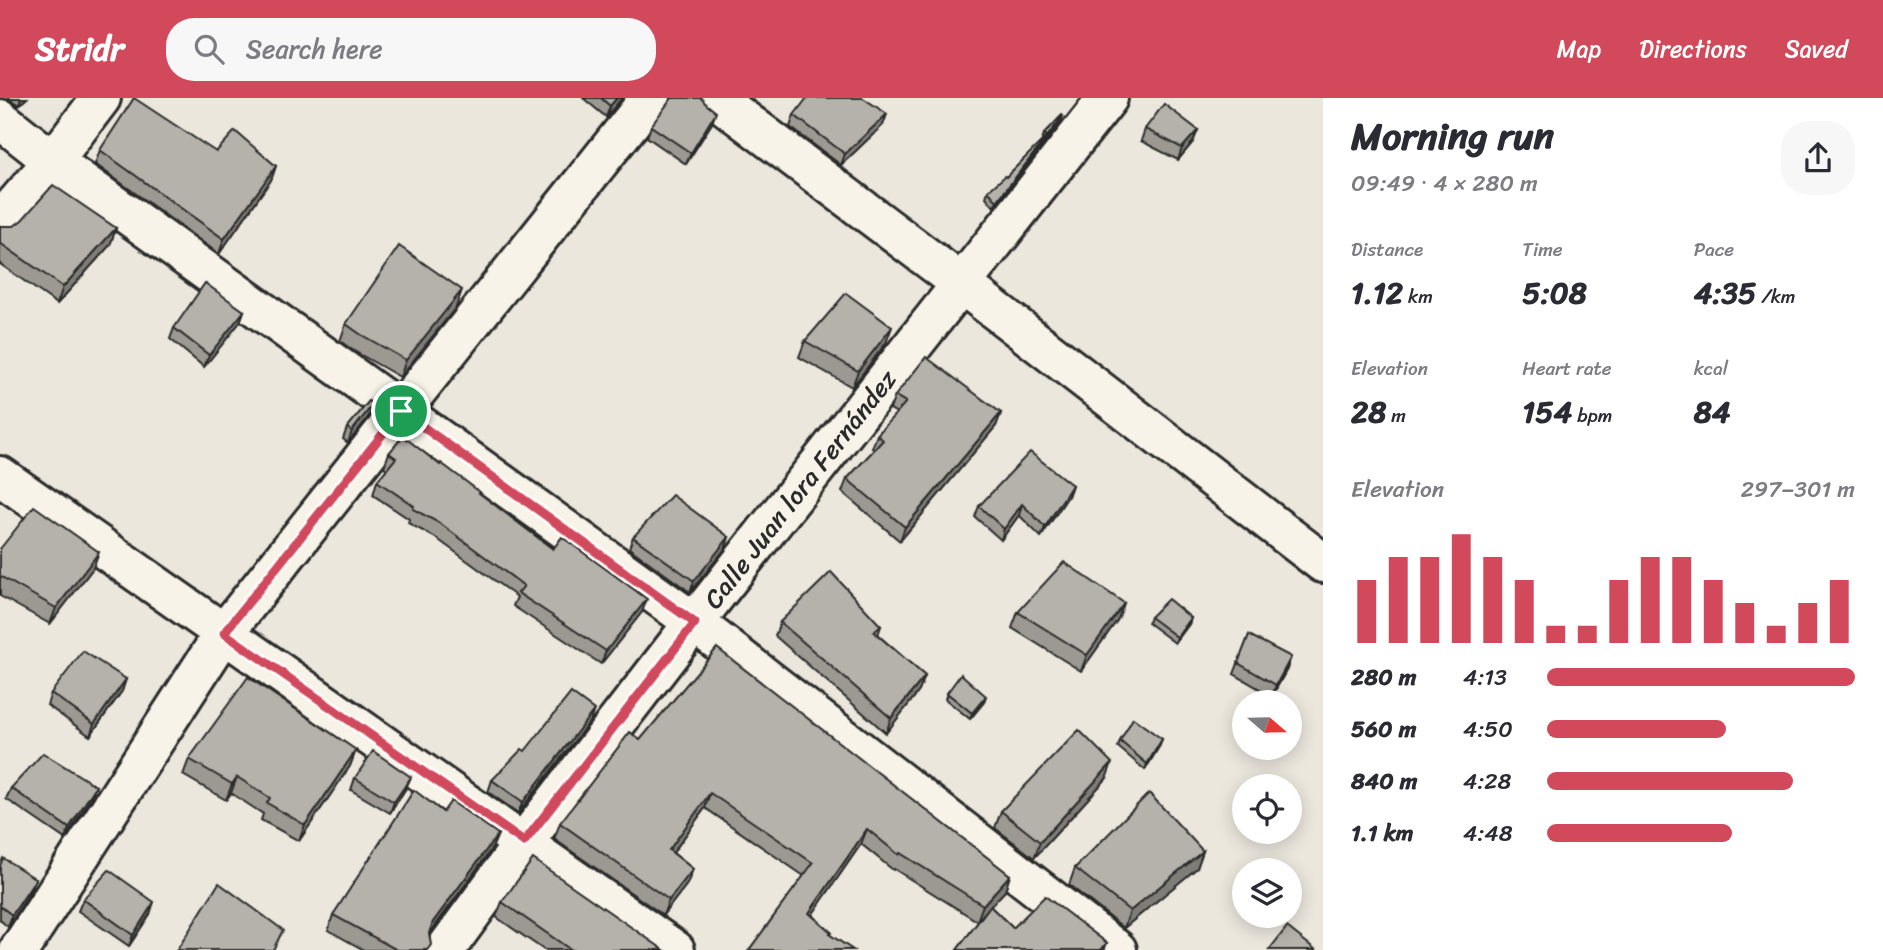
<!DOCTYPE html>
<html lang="en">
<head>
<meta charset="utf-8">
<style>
	:root { --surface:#fff; --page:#f7f7f7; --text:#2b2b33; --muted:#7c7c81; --accent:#d1495b }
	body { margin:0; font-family:Sriracha,sans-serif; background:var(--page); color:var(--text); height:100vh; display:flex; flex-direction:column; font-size:26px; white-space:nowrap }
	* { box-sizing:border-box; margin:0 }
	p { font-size:23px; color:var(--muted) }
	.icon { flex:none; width:38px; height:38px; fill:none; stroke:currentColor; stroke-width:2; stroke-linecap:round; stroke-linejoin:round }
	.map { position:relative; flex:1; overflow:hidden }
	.sheet { display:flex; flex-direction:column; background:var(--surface); width:560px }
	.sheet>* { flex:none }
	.needle { width:46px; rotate:110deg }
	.buttons { position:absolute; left:1232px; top:592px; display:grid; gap:14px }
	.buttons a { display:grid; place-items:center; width:70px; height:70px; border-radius:50%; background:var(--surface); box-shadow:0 4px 18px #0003; font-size:35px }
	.pin { position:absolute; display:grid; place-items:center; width:60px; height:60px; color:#fff; margin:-30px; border:4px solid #fff; border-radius:50%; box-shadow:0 2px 7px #0007 }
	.round { display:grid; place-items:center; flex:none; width:74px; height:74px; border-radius:28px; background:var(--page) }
	.overview { display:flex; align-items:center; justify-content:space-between; height:119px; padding:0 28px }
	h1 { font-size:38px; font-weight:700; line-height:52px }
	.stats { display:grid; grid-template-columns:repeat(3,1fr); gap:10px; height:119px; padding:7px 28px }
	.stats div { display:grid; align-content:center }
	.stats b { font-size:30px; font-weight:700 }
	.stats small { font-size:19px; font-weight:400 }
	.stats p { font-size:19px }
	.chart { height:196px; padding:14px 28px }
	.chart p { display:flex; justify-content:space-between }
	.chart svg { width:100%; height:126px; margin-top:7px; stroke:var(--accent); stroke-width:6 }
	ul { padding:0 28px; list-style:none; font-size:23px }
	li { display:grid; grid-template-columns:112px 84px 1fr; align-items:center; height:52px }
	li i { height:18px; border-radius:9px; background:var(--accent) }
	header { display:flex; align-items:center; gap:42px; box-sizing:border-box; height:98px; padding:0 35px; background:var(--accent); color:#fff }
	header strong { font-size:33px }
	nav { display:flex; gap:38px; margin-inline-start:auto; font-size:24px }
	.search { width:490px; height:63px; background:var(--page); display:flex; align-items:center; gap:18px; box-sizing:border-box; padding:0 24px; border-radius:28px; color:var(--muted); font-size:26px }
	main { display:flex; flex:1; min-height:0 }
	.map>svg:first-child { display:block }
</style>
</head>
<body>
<header>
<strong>Stridr</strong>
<div class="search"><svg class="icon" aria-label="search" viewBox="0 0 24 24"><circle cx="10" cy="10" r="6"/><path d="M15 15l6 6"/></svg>Search here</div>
<nav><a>Map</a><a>Directions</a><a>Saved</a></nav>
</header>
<main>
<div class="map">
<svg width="1323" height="852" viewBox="0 0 1323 852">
	<rect width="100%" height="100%" fill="#ebe7dd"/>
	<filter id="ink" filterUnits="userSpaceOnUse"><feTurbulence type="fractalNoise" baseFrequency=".0143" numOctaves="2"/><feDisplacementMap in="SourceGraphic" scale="14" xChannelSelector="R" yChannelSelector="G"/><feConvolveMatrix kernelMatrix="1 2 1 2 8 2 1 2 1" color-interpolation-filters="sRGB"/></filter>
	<g filter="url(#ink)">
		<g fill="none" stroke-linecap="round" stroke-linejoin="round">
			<g stroke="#2b2b2b" stroke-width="44">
				<g id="minor">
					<path d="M715 0 942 171 1323 465"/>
					<path d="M0 21 53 63 695 525 1117 852"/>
					<path d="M0 124 53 63 101 0"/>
					<path d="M19 852 224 535 650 0"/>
					<path d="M445 852 524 744 681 541 1108 0"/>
				</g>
			</g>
			<g stroke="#2b2b2b" stroke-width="44">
				<path id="major" d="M0 378 675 852"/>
			</g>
			<use href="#minor" stroke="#f7f3e8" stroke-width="38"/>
			<use href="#major" stroke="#f7f3e8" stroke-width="38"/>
		</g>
		<g fill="#9c9993" stroke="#2b2b2b" stroke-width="2">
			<path d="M8 0H27L19 7Z"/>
			<path d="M583 0H622L606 19Z"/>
			<path d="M887 16 883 27 841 67 790 29 794 17Z"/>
			<path d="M1063 18 1061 24 994 109 986 99 988 93 1006 79 1043 43 1042 42 1044 36Z"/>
			<path d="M712 25 686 66 647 39 651 28Z"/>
			<path d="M1145 31 1198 32 1193 44 1178 62 1141 43Z"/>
			<path d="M100 52 216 54 276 68 271 82 219 156 95 66Z"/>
			<path d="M0 128 1 129 116 130 110 147 57 206 0 166Z"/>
			<path d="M456 209 400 279 354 253 340 243 346 226Z"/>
			<path d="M244 213 240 224 204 269 170 241 174 230Z"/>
			<path d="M805 243 886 245 852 289 799 259Z"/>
			<path d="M895 298 1001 315 996 328 900 443 842 394 847 381 874 352 872 350 877 337 897 315 890 311Z"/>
			<path d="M369 318 348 345 343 341 347 330Z"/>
			<path d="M389 355 440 367 642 514 601 566 513 508 517 499 436 440 408 425 409 421 373 397 377 383 387 371 384 369Z"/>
			<path d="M1072 387 1068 398 1041 439 1019 417 1001 442 975 419 979 408Z"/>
			<path d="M633 439H729L725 451 690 494 629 450Z"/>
			<path d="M0 451 93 470 50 526 0 498Z"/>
			<path d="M1124 505 1118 521 1081 573 1012 530 1018 514Z"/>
			<path d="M1150 519 1191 520 1189 526 1175 545 1148 525Z"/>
			<path d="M780 524 881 528 878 537 925 578 919 593 886 635 775 538Z"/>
			<path d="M1249 537 1287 571 1272 598 1234 576Z"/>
			<path d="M126 581 122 593 90 638 47 607 51 595Z"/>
			<path d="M947 595 984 604 970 621 945 601Z"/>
			<path d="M590 623 518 715 488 694 492 682 525 653Z"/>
			<path d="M1162 641 1160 647 1145 672 1118 649 1120 643Z"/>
			<path d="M640 642 1010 777 1005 793 990 808 1013 830 1107 845 1104 852H957L983 817 977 823 894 771 893 772 861 746 812 817 831 834 830 837 749 852 804 778 705 710 673 755 693 771 687 786 663 817 554 741 560 725Z"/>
			<path d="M356 652 350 668 299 743 261 722 263 716 231 695 226 702 183 677 189 661Z"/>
			<path d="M355 680 406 690 390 715 351 692Z"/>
			<path d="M1106 681 1034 760 995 730 1001 713Z"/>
			<path d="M96 688 91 700 65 741 6 701 11 690Z"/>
			<path d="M443 714 498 736 492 750 429 837 427 852H364L328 832 333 817Z"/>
			<path d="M1203 753 1197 770 1124 830 1069 787 1075 770Z"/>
			<path d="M0 768 36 781 31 792 8 829 0 822Z"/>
			<path d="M83 801 150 816 129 848 78 813Z"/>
			<path d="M502 804 664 852H544L496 819Z"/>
		</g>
		<g fill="#7f7d78" stroke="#2b2b2b" stroke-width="2">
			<path d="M21 0H27L19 7Z"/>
			<path d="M617 0H622L606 19 610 8Z"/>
			<path d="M716 14 712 25 686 66 691 55Z"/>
			<path d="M887 16 883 27 841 67 845 56Z"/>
			<path d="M1063 18 1061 24 994 109 997 103Z"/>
			<path d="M1198 32 1193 44 1178 62 1182 50Z"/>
			<path d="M276 68 271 82 219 156 224 141Z"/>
			<path d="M116 130 110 147 57 206 63 189Z"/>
			<path d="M462 192 456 209 400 279 406 262Z"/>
			<path d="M244 213 240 224 204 269 209 257Z"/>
			<path d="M892 229 886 245 852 289 858 273Z"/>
			<path d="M373 306 369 318 348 345 352 333Z"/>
			<path d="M1001 315 996 328 900 443 905 429Z"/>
			<path d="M1072 387 1068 398 1041 439 1045 429Z"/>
			<path d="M1022 406 1019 417 1001 442 1004 431Z"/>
			<path d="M729 439 725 451 690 494 694 483Z"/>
			<path d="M99 454 93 470 50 526 56 510Z"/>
			<path d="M647 501 642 514 601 566 606 553Z"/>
			<path d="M1124 505 1118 521 1081 573 1087 557Z"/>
			<path d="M1191 520 1189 526 1175 545 1177 539Z"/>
			<path d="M1291 559 1287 571 1272 598 1276 587Z"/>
			<path d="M925 578 919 593 886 635 891 620Z"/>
			<path d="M126 581 122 593 90 638 94 626Z"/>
			<path d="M986 598 984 604 970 621 972 615Z"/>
			<path d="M594 612 590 623 518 715 523 704Z"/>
			<path d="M1162 641 1160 647 1145 672 1147 666Z"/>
			<path d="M356 652 350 668 299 743 305 727Z"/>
			<path d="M1112 665 1106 681 1034 760 1040 744Z"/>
			<path d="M237 679 231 695 226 702 232 686Z"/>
			<path d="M411 679 406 690 390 715 394 704Z"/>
			<path d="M96 688 91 700 65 741 69 730Z"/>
			<path d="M710 695 705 710 664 767 669 752Z"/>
			<path d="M867 731 861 746 803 830 809 815Z"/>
			<path d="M498 736 492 750 427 839 433 824Z"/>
			<path d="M1203 753 1197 770 1124 830 1130 813Z"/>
			<path d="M693 771 687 786 663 817 669 802Z"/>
			<path d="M1010 777 1005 793 977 823 983 807Z"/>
			<path d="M36 781 31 792 8 829 12 817Z"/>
			<path d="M154 804 150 816 129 848 133 837Z"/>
		</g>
		<g fill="#b5b2ab" stroke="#2b2b2b" stroke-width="2">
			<path d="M134 0 216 54 235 33 276 68 224 141 100 52Z"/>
			<path d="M601 0H617L610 8Z"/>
			<path d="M672 0H701L706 6 716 14 691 55 651 28Z"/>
			<path d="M807 0H863L887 16 845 56 794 17Z"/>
			<path d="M1164 6 1198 32 1182 50 1145 31Z"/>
			<path d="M1062 17 1063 18 997 103 988 93 1005 78 1006 79 1047 38 1044 36Z"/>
			<path d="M53 87 116 130 63 189 0 145V128H14L22 122Z"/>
			<path d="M399 148 462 192 406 262 360 236 346 226Z"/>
			<path d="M205 185 244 213 209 257 174 230Z"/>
			<path d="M846 195 892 229 858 273 805 243Z"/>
			<path d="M926 259 1001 315 905 429 847 381 883 342 877 337 906 304 895 298Z"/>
			<path d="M369 303 373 306 352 333 347 330Z"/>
			<path d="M403 338 440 367 441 365 480 394 479 395 553 451 562 439 647 501 606 553 518 495 524 488 441 426 413 411 414 408 377 383 396 360 389 355Z"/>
			<path d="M1030 354 1072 387 1045 429 1022 406 1004 431 979 408Z"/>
			<path d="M672 397 729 439 694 483 633 439Z"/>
			<path d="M34 408 99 454 56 510 0 478V451Z"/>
			<path d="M1064 464 1124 505 1087 557 1018 514Z"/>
			<path d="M831 474 881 528 874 534 925 578 891 620 780 524Z"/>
			<path d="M1168 501 1191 520 1177 539 1150 519Z"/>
			<path d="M1249 537 1291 559 1276 587 1238 565Z"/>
			<path d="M717 550 1010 777 983 807 900 755 899 757 867 731 809 815 831 834 829 836 853 852H749L813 765 710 695 669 752 693 771 669 802 560 725 630 634 640 642Z"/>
			<path d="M83 553 126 581 94 626 51 595Z"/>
			<path d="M961 576 986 598 972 615 947 595Z"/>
			<path d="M248 579 356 652 305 727 267 705 270 700 237 679 232 686 189 661Z"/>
			<path d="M571 595 594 612 523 704 492 682 522 651 525 653Z"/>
			<path d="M1133 620 1162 641 1147 666 1120 643Z"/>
			<path d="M1079 632 1112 665 1040 744 1001 713Z"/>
			<path d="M373 653 411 679 394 704 355 680Z"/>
			<path d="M43 655 96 688 69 730 11 690Z"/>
			<path d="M414 692 443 714 451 703 498 736 433 824 429 835 431 847 427 852H397L333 817Z"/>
			<path d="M1149 695 1203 753 1130 813 1075 770Z"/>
			<path d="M3 760 36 781 12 817 0 808V768Z"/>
			<path d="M533 761 664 852H571L502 804Z"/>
			<path d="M109 772 154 804 133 837 83 801Z"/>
			<path d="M219 785 283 832 273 852H177Z"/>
			<path d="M1045 798 1107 845 1101 852H957L990 808 1013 830Z"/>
			<path d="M1287 829 1316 852H1269Z"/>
		</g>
	</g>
	<g fill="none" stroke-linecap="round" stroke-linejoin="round" filter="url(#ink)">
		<g stroke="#fff" stroke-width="14">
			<path id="route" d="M401 313 695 525 524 744 224 535Z"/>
		</g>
		<use href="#route" stroke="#d1495b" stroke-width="9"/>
	</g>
	<g text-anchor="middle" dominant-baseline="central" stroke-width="5" stroke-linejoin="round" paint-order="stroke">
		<g font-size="26" fill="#2b2b2b" stroke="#f7f3e8">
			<text transform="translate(800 391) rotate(-52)">Calle Juan lora Fernández</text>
		</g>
	</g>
</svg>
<div class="buttons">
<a><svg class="needle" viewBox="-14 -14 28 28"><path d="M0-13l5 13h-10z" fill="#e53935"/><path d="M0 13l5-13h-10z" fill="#7c7c81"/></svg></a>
<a><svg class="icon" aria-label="locate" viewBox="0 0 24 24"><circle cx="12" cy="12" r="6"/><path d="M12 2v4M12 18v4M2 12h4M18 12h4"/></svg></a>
<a><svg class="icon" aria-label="layers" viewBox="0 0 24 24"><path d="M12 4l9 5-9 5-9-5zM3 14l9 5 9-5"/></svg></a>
</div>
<div class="pin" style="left:401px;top:313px;background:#1e9e55"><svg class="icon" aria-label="arrive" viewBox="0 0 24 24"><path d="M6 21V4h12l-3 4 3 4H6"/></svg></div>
</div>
<section class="sheet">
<div class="overview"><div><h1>Morning run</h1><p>09:49 · 4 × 280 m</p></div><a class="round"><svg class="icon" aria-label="share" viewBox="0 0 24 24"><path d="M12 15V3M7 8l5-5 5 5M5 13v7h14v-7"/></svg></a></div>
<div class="stats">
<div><p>Distance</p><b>1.12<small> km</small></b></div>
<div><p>Time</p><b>5:08</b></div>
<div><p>Pace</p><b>4:35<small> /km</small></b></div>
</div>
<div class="stats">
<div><p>Elevation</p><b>28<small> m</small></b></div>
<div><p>Heart rate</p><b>154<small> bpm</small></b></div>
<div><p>kcal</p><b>84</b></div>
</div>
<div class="chart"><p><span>Elevation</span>297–301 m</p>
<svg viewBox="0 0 160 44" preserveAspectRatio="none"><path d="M5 44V22M15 44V14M25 44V14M35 44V6M45 44V14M55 44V22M65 44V38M75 44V38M85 44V22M95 44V14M105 44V14M115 44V22M125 44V30M135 44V38M145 44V30M155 44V22"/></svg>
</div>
<ul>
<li><b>280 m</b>4:13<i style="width:100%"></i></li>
<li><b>560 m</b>4:50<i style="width:58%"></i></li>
<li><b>840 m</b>4:28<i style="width:80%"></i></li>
<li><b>1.1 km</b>4:48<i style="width:60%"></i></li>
</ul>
</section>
</main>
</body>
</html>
